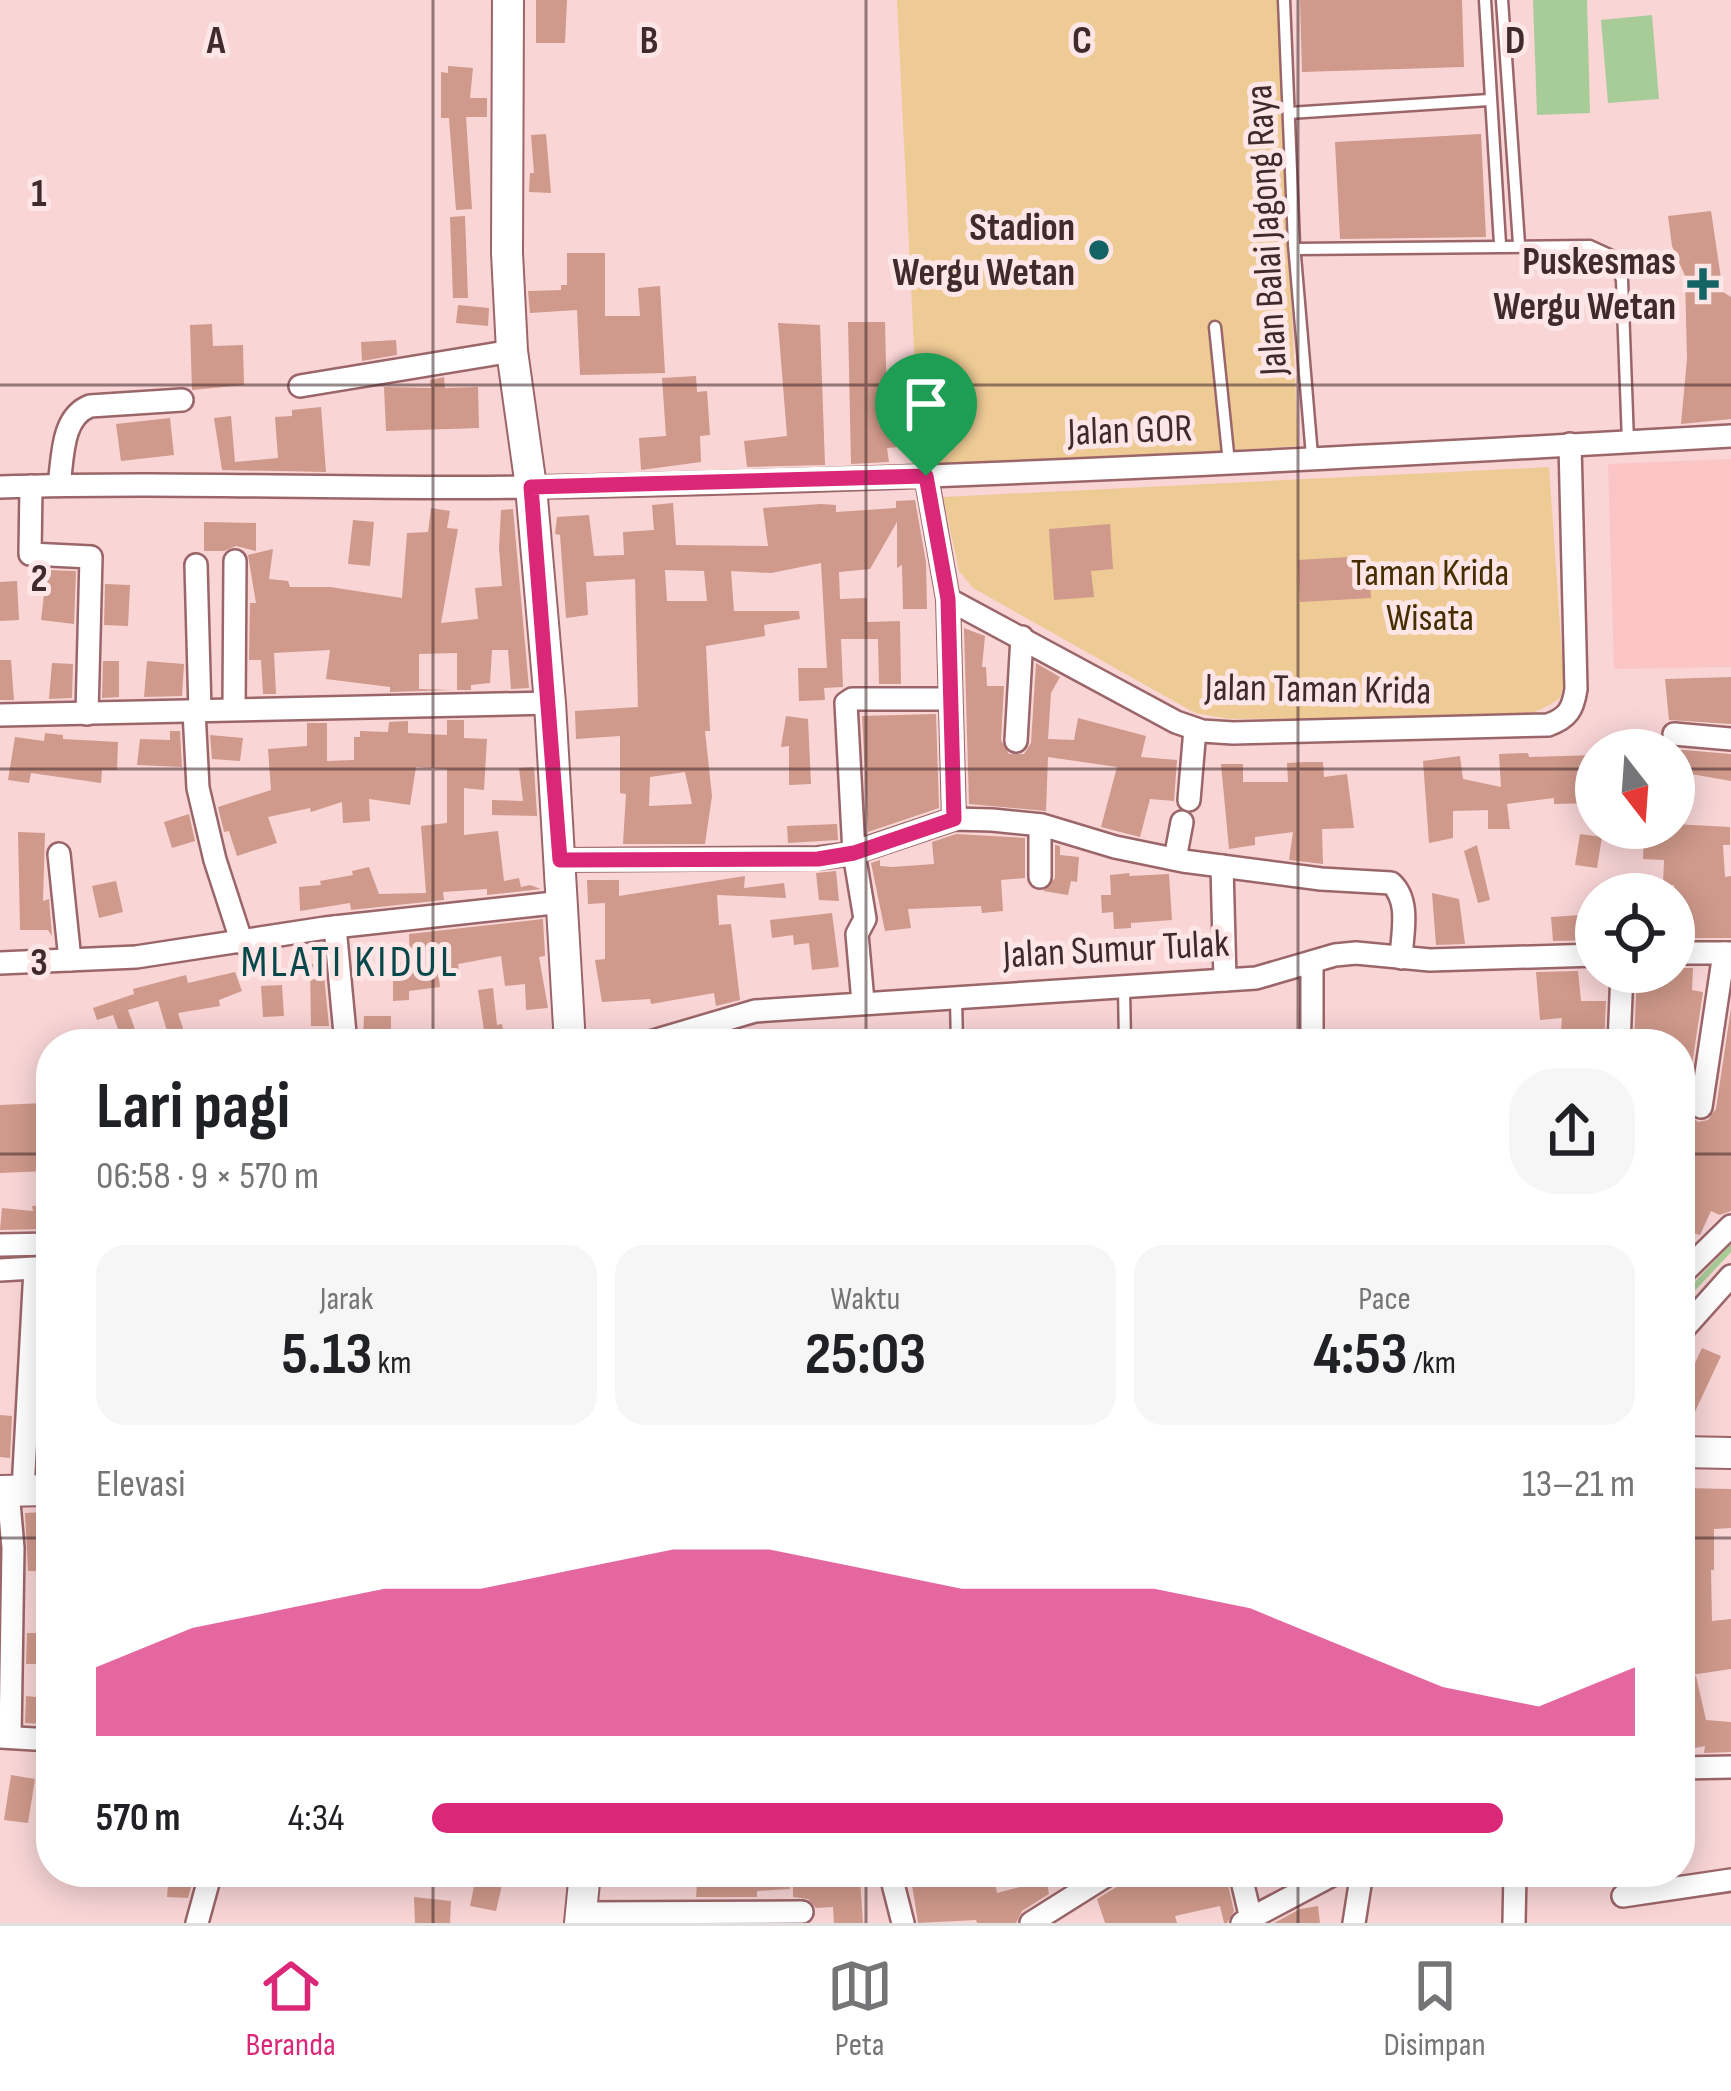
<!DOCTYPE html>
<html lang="id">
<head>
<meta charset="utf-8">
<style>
	:root { --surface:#fff; --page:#f6f6f6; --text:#202124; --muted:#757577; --line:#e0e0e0; --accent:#db2777 }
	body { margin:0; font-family:"Sofia Sans Condensed",sans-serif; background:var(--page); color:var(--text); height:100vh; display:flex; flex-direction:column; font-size:45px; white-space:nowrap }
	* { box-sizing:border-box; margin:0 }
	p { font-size:39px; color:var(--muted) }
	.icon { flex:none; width:66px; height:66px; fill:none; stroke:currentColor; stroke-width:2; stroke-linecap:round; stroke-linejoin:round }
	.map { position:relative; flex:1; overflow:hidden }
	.details { position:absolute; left:36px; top:1029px; width:1659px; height:858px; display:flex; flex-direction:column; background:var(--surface); border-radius:48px; box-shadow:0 6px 30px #0003 }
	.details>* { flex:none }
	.needle { width:78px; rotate:163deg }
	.buttons { position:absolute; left:1575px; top:729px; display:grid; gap:24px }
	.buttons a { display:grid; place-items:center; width:120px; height:120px; border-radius:50%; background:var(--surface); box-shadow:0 6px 30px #0003; font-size:60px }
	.pin { position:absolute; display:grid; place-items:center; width:102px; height:102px; color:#fff; margin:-123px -51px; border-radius:50% 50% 50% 0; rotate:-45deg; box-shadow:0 0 12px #0007 }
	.pin .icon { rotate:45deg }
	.round { display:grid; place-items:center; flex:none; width:126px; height:126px; border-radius:48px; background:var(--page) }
	.headline { display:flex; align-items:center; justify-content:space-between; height:204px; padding:0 60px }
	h1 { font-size:66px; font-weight:700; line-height:90px }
	.figures { display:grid; grid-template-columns:repeat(3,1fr); gap:18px; height:204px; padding:12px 60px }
	.figures div { display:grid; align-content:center; border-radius:30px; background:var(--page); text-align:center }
	.figures b { font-size:60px; font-weight:700 }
	.figures small { font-size:33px; font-weight:400 }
	.figures p { font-size:33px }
	.chart { height:336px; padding:24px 60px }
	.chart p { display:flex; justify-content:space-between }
	.chart svg { width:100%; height:216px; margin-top:12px; fill:var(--accent); opacity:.7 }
	ul { padding:0 60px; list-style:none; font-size:39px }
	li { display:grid; grid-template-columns:192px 144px 1fr; align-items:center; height:90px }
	li i { height:30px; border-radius:15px; background:var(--accent) }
	.tab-bar { display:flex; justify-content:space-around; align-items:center; height:168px; border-top:3px solid var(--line); background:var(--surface); font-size:33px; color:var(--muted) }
	.tab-bar a { display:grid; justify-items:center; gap:6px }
	.tab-bar .active { color:var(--accent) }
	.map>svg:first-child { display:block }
</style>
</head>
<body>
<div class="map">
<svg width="1731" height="1923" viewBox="0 0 1731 1923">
	<rect width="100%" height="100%" fill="#f9d5d6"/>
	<path fill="#fbc5c6" d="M1731 459V667L1614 669 1608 464Z"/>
	<g fill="#eeca95">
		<path d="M897 0H1278L1298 446 920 471Z"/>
		<path d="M1549 467 1564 684 1560 698C1543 710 1529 715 1508 718L1230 719 1195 713 973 588 959 571 943 497Z"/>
	</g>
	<g fill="#a8cc98">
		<path d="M1533 0H1587L1590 113 1537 115Z"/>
		<path d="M1652 15 1659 99 1608 103 1601 20Z"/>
	</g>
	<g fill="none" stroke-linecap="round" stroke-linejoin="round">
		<path stroke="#a8cc98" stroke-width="6" d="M1680 1302 1731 1248"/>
	</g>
	<g fill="#cf998b" fill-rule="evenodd">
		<path d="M536 0H567L565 43H536Z"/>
		<path d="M1300 0H1462L1464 67 1302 72Z"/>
		<path d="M448 66 473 68 470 98H487V117H466L472 209 456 210 449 118H441V72L448 73Z"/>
		<path d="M546 134 551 193 529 192 530 173H534L531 135Z"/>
		<path d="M1481 134 1486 237 1340 239 1335 142Z"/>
		<path d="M1711 211 1723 292 1731 297V419L1681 424 1687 359 1685 276 1672 246 1668 216Z"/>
		<path d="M465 216 468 298H453L450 217Z"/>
		<path d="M567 253H605V316H640L638 288 660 286 665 373 580 375 577 310 530 313 528 291 561 290V285H567Z"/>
		<path d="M458 305 489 308 488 326 456 323Z"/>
		<path d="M848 322H885L887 407 911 405V420L897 419 899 447 887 448 889 462 851 464Z"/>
		<path d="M778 323 820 325 825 465 747 467 744 441 787 436Z"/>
		<path d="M212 324 213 346 243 345 244 385 192 390 190 325Z"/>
		<path d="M396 340 397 355 362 361 361 342Z"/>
		<path d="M696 376 697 392 707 391 710 435 700 436 701 462 641 470 639 438 666 436 662 378Z"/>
		<path d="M444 377 445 388 478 387 479 428 386 431 384 387 431 388 430 380Z"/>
		<path d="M321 407 326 472 222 470 214 418 231 416 235 462 278 458 275 417 292 416V410Z"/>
		<path d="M170 418 174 455 121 461 116 424Z"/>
		<path d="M915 500 926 562 927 609H903L902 565 897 568V522L870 569 839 572 840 599 867 598V622L900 621 901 684H879L878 639H841L843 687 824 688 825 700 799 701 798 668H827L821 563 771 573 731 571 734 611H799L800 619 764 625 765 636 706 646 710 731H705L712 796 705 844H623L626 794 620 793V736L576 739 575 711 638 707 635 579 586 582 588 615 566 618 560 535 555 534 557 517 589 515 594 556 624 555 623 532 654 530 652 505 673 503 676 545 768 546 763 508 821 504 836 505V512L896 508V501ZM665 570 704 571 707 601H667ZM685 772 692 804 649 806 650 777Z"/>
		<path d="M431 508 450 511 447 528 458 529 441 623 478 619 475 588 502 586 499 548 501 510 513 509 529 688 511 689 508 650H492L490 683 471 685V690H457V653L419 654V689L452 690 390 692V687L326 679 330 650 274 653 276 694H263L261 660H249L250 603H256L248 555 273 549 269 579 288 581 290 587H330L402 598 407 533 428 532Z"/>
		<path d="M353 520 374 522 370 566 348 564Z"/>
		<path d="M204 522 256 523V551L236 546 224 551H204Z"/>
		<path d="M1110 524 1113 569 1091 571 1094 597 1054 600 1049 529Z"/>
		<path d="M1368 556 1371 598 1300 602 1298 560Z"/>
		<path d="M47 570 76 571 74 624 41 620Z"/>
		<path d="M17 581 19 620 0 621V582Z"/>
		<path d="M105 584 130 585 128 626 104 625Z"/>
		<path d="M964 628 985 636 982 667H986L987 686H1004L1001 740 1009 754H1024L1031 743 1036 663 1060 677 1051 693 1048 739 1074 740 1078 718 1146 736 1141 757 1177 760 1174 801 1150 799 1140 837 1101 827 1117 767 1048 757 1046 811 969 804Z"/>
		<path d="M0 660H11L14 700H0Z"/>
		<path d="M103 661H119V697L102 698Z"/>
		<path d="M147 661 184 664 182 696 144 697Z"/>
		<path d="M52 663 73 664 72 698 49 699Z"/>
		<path d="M1731 677V724L1669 720 1665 679Z"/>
		<path d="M936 714 939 808 868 832 862 716Z"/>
		<path d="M786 716 808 719 811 784 789 785V746L781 747Z"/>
		<path d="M447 720H464V738L487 739 484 790 464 788V835L498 831 504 881 519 878 521 887 530 885 541 889 487 895V889L443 892 444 900 351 910 350 903 300 911 299 887 321 885 320 881 353 875 352 871 369 867 379 894 426 893 421 826 447 823V769L416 767 410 805 369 799 370 821 343 823 342 802 311 812 310 808 268 817 277 843 237 856 229 831 224 832 218 807 271 790 268 749 307 746V723H327V761L354 760V737H360V731L388 732 389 722 408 721V733L447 735Z"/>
		<path d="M170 731H180L182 767 137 765 140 739 170 740Z"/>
		<path d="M45 733 63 735V739L118 742 117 770H102L101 783 31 773 29 783 8 780 15 737 44 741Z"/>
		<path d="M210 735 243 738 240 761 212 759Z"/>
		<path d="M1672 749 1731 754V781L1674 771Z"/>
		<path d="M1528 753 1529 757 1596 755V803L1554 804V798L1507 804 1510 829H1488V810L1453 811V838L1429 843 1423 761 1460 756 1463 779 1501 787 1499 754Z"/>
		<path d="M1304 762H1323L1324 777 1347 774 1354 828 1322 829 1323 864 1289 860 1293 832 1255 837V845L1229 849 1221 764H1243V782H1288L1287 763Z"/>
		<path d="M534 767 539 846 537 816 492 815V800L523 801 519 768Z"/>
		<path d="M189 814 195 841 172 848 164 822Z"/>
		<path d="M837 824 838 840 788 843 787 826Z"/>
		<path d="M1674 824 1730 827V845H1723L1725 877 1731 876V938H1674V885H1663L1664 860 1643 859 1644 832 1663 833V828H1674Z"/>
		<path d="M18 832 45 833 43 901 49 899 52 936 48 930H20Z"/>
		<path d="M956 834 1025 838V878L1001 880 1003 911 982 913 981 906 908 909 911 928 885 931 871 863 880 860V866L892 867 934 864 932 842Z"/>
		<path d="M1580 834 1602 837 1597 868 1575 865Z"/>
		<path d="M1055 845 1060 846V855L1079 857 1077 882 1071 881 1068 895 1043 891 1055 878Z"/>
		<path d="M1477 845 1490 900 1478 903 1464 851Z"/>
		<path d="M836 871 839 901 819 900 816 873Z"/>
		<path d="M1130 873 1129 876 1169 874 1172 920 1131 923V928L1114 929 1113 912 1102 913 1101 895H1111L1110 875Z"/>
		<path d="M745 876 744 888 784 883 786 898 717 895 719 925 731 924 740 1000 716 1006 714 993 651 1004 650 999 602 1002 595 960 605 959V903L588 904 587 880H619V896Z"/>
		<path d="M116 881 123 912 99 918 92 886Z"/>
		<path d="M1432 893 1459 899 1465 944 1436 945Z"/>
		<path d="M832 913 839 967 812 970 809 943 794 945 793 935 772 938 770 920Z"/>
		<path d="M1596 914V940L1553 941 1551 917Z"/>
		<path d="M543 919 545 956 539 957 548 1008 526 1010 525 984 505 986 501 956 458 964 460 976 439 979 440 987 409 991V1000L393 1001V962H410L409 934Z"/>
		<path d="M310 964H323L329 1026H311Z"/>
		<path d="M1674 968H1693L1692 990 1703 992 1686 1105 1688 1114 1698 1122 1708 1120 1716 1109 1731 1008V1211L1720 1215 1711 1211 1700 1235 1680 1229V1176L1684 1177 1695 1148 1680 1144V1044H1634L1637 975 1664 977V972H1674Z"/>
		<path d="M1578 971 1581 1001H1606L1604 1044 1560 1041 1562 1018 1540 1020 1536 972Z"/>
		<path d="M235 972 242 991 219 1000 220 1006 178 1013 188 1044H171L158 1001 128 1010 137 1035 122 1040 113 1015 97 1020 93 1008 134 994 133 989 186 975 188 983Z"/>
		<path d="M282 985 284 1016 263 1017 261 986Z"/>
		<path d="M493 988 497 1025 502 1024 505 1044H486L478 990Z"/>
		<path d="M364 1016H391V1040H363Z"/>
		<path d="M44 1103 47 1171 0 1173V1105Z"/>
		<path d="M51 1205V1229L0 1230 2 1208 33 1211 32 1206Z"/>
		<path d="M46 1343H51V1454L40 1453Z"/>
		<path d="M1702 1348 1721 1356 1685 1433H1680V1395Z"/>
		<path d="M0 1415 12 1416 10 1458 0 1457Z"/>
		<path d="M1682 1488 1731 1489V1528L1714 1529V1570H1711L1712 1621 1731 1619V1669L1684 1676 1680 1642Z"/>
		<path d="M45 1512 47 1541 40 1542V1571H28L25 1513Z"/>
		<path d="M27 1633H51V1664H26Z"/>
		<path d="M1696 1676 1706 1720 1731 1722V1752L1704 1753 1705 1746 1680 1751V1679Z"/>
		<path d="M26 1696 46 1698 43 1724 25 1723Z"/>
		<path d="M11 1775 35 1779 28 1823 4 1820Z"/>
		<path d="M169 1872H195L188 1898 167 1897Z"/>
		<path d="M477 1872H505L496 1911 470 1906Z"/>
		<path d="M698 1872H789L790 1889 757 1891V1897H696Z"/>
		<path d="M910 1872H993L997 1893 1032 1884 1030 1872H1045L1049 1894 1022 1911 1016 1923H977L976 1920 918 1923Z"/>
		<path d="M1127 1872H1164L1165 1879 1196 1872H1225L1234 1911 1227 1923H1224L1220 1906 1175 1916 1177 1923H1105L1097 1899 1121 1884Z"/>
		<path d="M793 1877H813V1886L860 1879 863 1923H834L833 1907 816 1908 808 1899 793 1897Z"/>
		<path d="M414 1897 451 1901 450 1923H415Z"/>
		<path d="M1318 1906 1320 1923H1274L1300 1909Z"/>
	</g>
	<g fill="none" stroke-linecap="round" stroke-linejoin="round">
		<g stroke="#9b6669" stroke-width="15">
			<g id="lane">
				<path d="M1284 0 1294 244 1312 456"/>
				<path d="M1485 0 1500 244"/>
				<path d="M1502 0 1519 244"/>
				<path d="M1289 113 1489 100"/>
				<path d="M1295 249 1590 246 1614 257 1622 280 1628 442"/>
				<path d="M1215 327 1229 463"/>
				<path d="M1124 987 1125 1044"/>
				<path d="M956 998 957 1044"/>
			</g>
		</g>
		<g stroke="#9b6669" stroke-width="26">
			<g id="street">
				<path d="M300 386 512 351"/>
				<path d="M926 475 948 599 1176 722 1202 731 1233 733 1548 725C1568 718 1573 709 1576 689L1570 444"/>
				<path d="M59 485C63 458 61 417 90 406L182 400"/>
				<path d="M31 486 30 554 91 557 87 714"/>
				<path d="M0 487C178 481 357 490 535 487 934 480 1333 459 1731 436"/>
				<path d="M196 565 200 711"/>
				<path d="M948 599 954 819"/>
				<path d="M234 709 235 561"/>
				<path d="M194 711 198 788 215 860 242 943"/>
				<path d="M0 715 550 703"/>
				<path d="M1674 734 1731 739"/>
				<path d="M1016 741 1022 637"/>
				<path d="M1189 800 1195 729"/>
				<path d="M59 854 70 960"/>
				<path d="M1175 859 1182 822"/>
				<path d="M560 860 818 858 850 854 954 819 992 820 1042 825 1115 847 1183 861 1321 879 1391 883C1411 901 1402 934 1401 958"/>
				<path d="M1222 866 1225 980"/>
				<path d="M1040 877V825"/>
				<path d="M335 927 346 1044"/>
				<path d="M1674 953H1731"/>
				<path d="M1312 962V1044"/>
				<path d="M0 963 136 957 325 928 563 902"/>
				<path d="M863 1002 857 934 865 919 854 853 846 703 852 699H949"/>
				<path d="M643 1044 755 1011 1256 978 1335 955 1356 953 1430 960 1596 955"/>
				<path d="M1619 1044 1622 972"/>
				<path d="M1701 1107 1724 953"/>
				<path d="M0 1245 51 1244"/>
				<path d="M0 1270 51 1267"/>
				<path d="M1680 1276 1731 1226"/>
				<path d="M1680 1333 1731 1276"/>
				<path d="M23 1490 35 1269"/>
				<path d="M8 1491 13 1548 10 1737"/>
				<path d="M0 1737 51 1740"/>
				<path d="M1680 1768 1731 1767"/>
				<path d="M890 1872 903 1923"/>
				<path d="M1240 1872 1251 1919"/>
				<path d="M1623 1896 1731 1880"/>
				<path d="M581 1913 802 1912"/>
				<path d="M197 1923 211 1872"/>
				<path d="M1031 1923 1112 1872"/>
				<path d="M1242 1923 1338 1872"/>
				<path d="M1354 1923 1362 1872"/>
				<path d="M1514 1923 1515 1872"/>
			</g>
		</g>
		<g stroke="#9b6669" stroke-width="34">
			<g id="secondary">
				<path d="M508 0 507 253 512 351 531 487 550 703 570 1044"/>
				<path d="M1680 1452 1731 1453"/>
				<path d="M0 1491 51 1490"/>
				<path d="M580 1923 585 1872"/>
			</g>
		</g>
		<use href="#lane" stroke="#fff" stroke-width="10"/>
		<use href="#street" stroke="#fff" stroke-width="21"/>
		<use href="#secondary" stroke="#fff" stroke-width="30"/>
	</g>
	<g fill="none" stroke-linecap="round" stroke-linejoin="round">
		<g stroke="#fff" stroke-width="24">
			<path id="route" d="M926 476 948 599 954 819 854 853 818 859 560 860 531 487Z"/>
		</g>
		<use href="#route" stroke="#db2777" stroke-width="15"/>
	</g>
	<path fill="none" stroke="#412a2b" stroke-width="3" stroke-opacity="0.55" d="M433 0V1044M866 0V1044M1298 0V1044M0 385H1731M0 769H1596M1674 769H1731M0 1154H51M1680 1154H1731M0 1538H51M1680 1538H1731M433 1872V1923M866 1872V1923M1298 1872V1923"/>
	<g fill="#156465" stroke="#fee5e6" stroke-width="4.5">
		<circle cx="1099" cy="250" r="12"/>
		<path d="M1697 266h12v12h12v12h-12v12h-12v-12h-12v-12h12z"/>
	</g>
	<g text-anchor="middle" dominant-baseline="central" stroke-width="10" stroke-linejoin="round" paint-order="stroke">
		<g font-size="39" font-weight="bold" fill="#412a2b" stroke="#fee5e6" text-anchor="end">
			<text x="1075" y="228">Stadion<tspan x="1075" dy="45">Wergu Wetan</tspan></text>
			<text x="1676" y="262">Puskesmas<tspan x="1676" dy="45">Wergu Wetan</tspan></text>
		</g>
		<g font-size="39" fill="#412a2b" stroke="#fee5e6">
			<text transform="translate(1267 230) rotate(-93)">Jalan Balai Jagong Raya</text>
			<text transform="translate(1130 431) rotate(-2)">Jalan GOR</text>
			<text transform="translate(1318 690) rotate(1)">Jalan Taman Krida</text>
			<text transform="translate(1116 950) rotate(-3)">Jalan Sumur Tulak</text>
		</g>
		<g font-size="39" fill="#462e01" stroke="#fee5e6">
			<text x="1430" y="573">Taman Krida<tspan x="1430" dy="45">Wisata</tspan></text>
		</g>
		<g font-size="45" letter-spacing="3" fill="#07494a" stroke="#fee5e6">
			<text x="350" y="962">MLATI KIDUL</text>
		</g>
	</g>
	<g font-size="39" text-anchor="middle" font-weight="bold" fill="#412a2b" stroke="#fee5e6" stroke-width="10" stroke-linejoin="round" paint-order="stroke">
		<text x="216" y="53">A</text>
		<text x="649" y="53">B</text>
		<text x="1082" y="53">C</text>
		<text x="1515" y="53">D</text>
		<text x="39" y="206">1</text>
		<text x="39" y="591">2</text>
		<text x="39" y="975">3</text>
	</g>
</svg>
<div class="buttons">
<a><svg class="needle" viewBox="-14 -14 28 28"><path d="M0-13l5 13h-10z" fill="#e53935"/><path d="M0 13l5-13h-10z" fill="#757577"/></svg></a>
<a><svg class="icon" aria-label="locate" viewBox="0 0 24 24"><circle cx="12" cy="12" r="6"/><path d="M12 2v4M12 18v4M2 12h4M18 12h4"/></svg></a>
</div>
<div class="pin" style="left:926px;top:476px;background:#1e9e55"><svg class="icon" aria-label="arrive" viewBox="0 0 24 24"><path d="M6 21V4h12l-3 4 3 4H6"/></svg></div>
<section class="details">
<div class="headline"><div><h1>Lari pagi</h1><p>06:58 · 9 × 570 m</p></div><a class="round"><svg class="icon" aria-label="share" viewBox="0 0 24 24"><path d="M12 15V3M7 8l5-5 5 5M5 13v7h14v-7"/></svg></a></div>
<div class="figures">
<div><p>Jarak</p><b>5.13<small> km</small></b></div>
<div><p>Waktu</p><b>25:03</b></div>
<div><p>Pace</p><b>4:53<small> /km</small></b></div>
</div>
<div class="chart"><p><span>Elevasi</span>13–21 m</p>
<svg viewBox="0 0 160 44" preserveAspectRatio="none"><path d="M0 44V30L10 22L20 18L30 14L40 14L50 10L60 6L70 6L80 10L90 14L100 14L110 14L120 18L130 26L140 34L150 38L160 30V44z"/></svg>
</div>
<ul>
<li><b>570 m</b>4:34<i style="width:89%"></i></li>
</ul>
</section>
</div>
<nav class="tab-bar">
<a class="active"><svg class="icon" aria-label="home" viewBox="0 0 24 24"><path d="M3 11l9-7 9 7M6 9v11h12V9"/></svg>Beranda</a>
<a><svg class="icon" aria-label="map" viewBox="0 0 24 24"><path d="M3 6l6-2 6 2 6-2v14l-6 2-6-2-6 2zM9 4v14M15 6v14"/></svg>Peta</a>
<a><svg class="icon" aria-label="saved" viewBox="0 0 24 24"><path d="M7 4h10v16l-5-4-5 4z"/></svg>Disimpan</a>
</nav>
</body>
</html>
